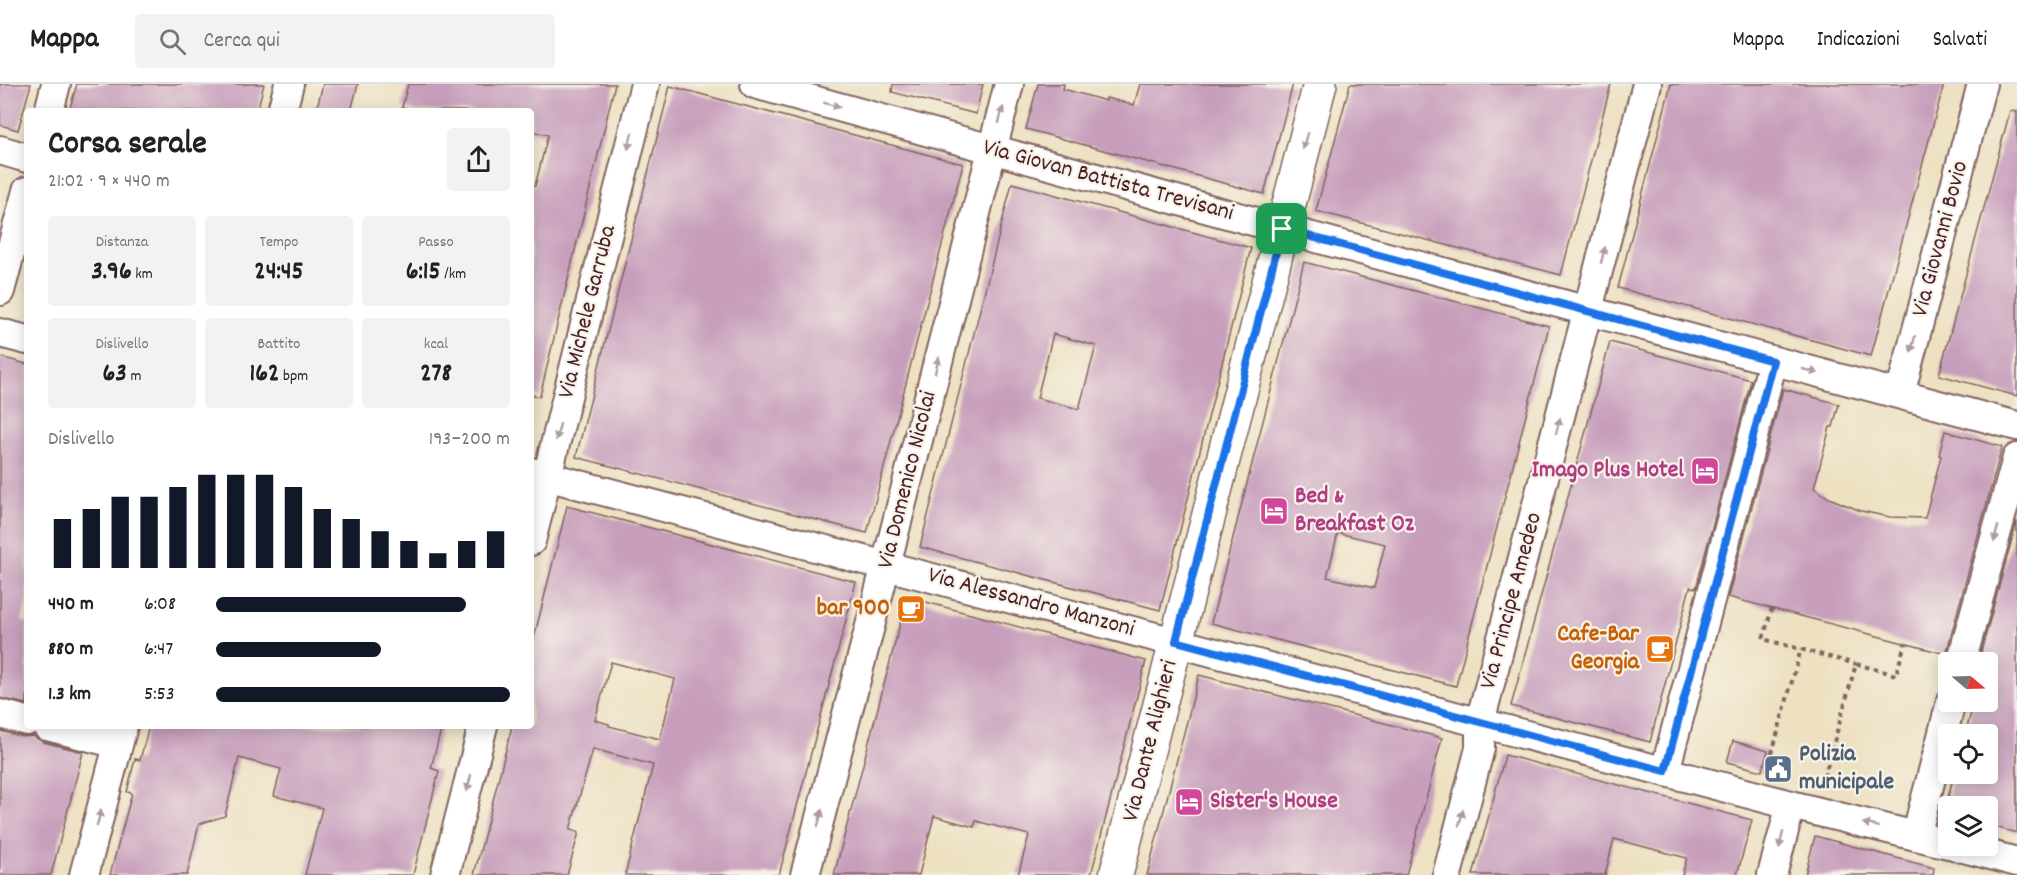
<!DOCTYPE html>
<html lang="it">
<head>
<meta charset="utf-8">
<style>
	:root { --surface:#fff; --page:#f2f2f2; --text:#222; --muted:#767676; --line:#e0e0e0; --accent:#111827 }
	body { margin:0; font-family:Dekko,sans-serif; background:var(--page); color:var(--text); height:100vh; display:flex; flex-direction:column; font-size:22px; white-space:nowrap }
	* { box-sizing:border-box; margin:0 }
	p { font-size:20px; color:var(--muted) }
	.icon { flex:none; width:33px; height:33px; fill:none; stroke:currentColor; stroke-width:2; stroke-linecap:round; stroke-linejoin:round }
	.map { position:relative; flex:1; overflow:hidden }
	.drawer { position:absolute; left:24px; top:24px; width:510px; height:621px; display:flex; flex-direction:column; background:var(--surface); border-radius:6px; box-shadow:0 3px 15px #0003 }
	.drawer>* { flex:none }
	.needle { width:39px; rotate:109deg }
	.fabs { position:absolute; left:1938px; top:568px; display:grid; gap:12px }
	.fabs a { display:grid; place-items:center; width:60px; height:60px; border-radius:6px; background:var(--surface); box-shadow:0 3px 15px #0003; font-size:30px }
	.pin { position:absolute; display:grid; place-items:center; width:51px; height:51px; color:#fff; margin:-26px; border-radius:12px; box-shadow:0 3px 9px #0006 }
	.round { display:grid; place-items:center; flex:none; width:63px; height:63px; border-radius:6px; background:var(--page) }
	.headline { display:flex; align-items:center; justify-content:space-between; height:102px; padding:0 24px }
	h1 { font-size:33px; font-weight:700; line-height:45px }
	.metrics { display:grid; grid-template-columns:repeat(3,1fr); gap:9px; height:102px; padding:6px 24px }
	.metrics div { display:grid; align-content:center; border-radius:6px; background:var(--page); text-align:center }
	.metrics b { font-size:26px; font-weight:700 }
	.metrics small { font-size:16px; font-weight:400 }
	.metrics p { font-size:16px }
	.chart { height:168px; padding:12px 24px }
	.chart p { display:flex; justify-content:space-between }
	.chart svg { width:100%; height:108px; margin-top:6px; stroke:var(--accent); stroke-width:6 }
	ul { padding:0 24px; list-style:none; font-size:20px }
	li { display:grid; grid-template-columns:96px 72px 1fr; align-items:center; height:45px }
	li i { height:15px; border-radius:8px; background:var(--accent) }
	header { display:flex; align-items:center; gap:36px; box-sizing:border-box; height:84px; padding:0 30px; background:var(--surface); border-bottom:2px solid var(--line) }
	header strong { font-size:28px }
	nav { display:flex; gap:33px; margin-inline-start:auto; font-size:21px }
	.search { width:420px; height:54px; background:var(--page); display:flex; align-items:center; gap:15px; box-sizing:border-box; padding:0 21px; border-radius:6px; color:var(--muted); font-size:22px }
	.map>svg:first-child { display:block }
</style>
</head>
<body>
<header>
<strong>Mappa</strong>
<div class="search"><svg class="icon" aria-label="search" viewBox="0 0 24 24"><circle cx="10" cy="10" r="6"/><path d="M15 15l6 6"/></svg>Cerca qui</div>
<nav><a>Mappa</a><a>Indicazioni</a><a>Salvati</a></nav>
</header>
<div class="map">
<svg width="2017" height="791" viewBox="0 0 2017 791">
	<rect width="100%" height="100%" fill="#f7f3e8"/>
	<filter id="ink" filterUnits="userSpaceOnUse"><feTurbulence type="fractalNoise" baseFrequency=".0167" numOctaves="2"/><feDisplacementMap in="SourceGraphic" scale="12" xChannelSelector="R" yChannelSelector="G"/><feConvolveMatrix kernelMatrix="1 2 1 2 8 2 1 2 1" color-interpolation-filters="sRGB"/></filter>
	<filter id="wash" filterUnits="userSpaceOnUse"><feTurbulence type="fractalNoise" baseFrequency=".008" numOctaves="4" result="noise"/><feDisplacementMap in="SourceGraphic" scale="24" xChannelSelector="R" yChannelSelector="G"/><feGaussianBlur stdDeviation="1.35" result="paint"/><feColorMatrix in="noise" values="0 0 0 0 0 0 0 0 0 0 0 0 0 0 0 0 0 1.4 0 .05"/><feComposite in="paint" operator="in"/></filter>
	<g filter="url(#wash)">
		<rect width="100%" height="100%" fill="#ede1c2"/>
		<g id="blocks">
			<g fill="#c79fbc" fill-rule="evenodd">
				<path d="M0 0H31L18 46 0 41Z"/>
				<path d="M77 0H264L257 27H69Z"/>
				<path d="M323 0H358L351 27H316Z"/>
				<path d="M408 0H615L540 312 531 311V101L535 102 548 51 531 47V27H416L402 23Z"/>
				<path d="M893 0H983L976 30 892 8Z"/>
				<path d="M1038 0H1064L1063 5 1106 17V14L1134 21 1140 0H1293L1264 110 1026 45Z"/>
				<path d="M1350 0H1611L1561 191 1316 127Z"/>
				<path d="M1671 0H1944L1871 272 1618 204Z"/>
				<path d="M670 2 963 80 867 449 576 373Z"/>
				<path d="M2010 27 2017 28V312L1939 291Z"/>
				<path d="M1012 99 1251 164 1160 526 920 463ZM1053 250 1096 262 1079 325 1037 314Z"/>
				<path d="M1304 178 1549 242 1456 602 1211 539ZM1338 449 1385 460 1374 504 1327 493Z"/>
				<path d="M1610 258 1751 296 1696 504 1690 503 1650 658 1511 622Z"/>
				<path d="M0 273 27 280V515L22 537 27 539V620L0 614Z"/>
				<path d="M1783 305 1839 320 1833 343H1830L1814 404 1829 414 1861 427 1890 433 1925 434 1941 372 1939 371 1945 347 2002 363 1946 570 1728 513Z"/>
				<path d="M567 422 856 498 779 791H625L653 681 593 665 570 746 579 748 567 791H474L512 642H531V566ZM611 578 675 595 660 655 609 642V640L595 636Z"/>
				<path d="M2017 437V749L1988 741V723H1948V731L1944 730 1954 690H1988V651H1965L1974 618H1988V579H1978Z"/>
				<path d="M907 513 1146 577 1091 791H1018L1029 751 976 737 974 743 934 732 919 791H834Z"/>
				<path d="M1199 591 1442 654 1406 791H1147Z"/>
				<path d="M149 642H442L431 684 439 687 413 791H305L322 724 274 712 281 685 239 674 225 732 199 740 187 791H110L132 709 127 708 135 675 140 676Z"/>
				<path d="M0 647 23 653 33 652 43 658 83 668 51 791H0Z"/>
				<path d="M1733 657 1768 667 1762 687 1727 678Z"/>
				<path d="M1505 671 1752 736 1737 791H1682L1687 774 1614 755 1605 791H1473Z"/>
				<path d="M1815 752 1934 784 1933 791H1805Z"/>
			</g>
		</g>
	</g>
	<g filter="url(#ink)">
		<use href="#blocks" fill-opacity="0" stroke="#836360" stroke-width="1.5"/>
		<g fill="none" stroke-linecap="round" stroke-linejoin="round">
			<g stroke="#836360" stroke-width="32">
				<g id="street">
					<path d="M755 0 1249 136 2017 342"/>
					<path d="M49 27 56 0"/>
					<path d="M282 27 289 0"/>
					<path d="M0 66 27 74"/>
					<path d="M0 207 27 107"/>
					<path d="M0 249 27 256"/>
					<path d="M1900 310 1982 0"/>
					<path d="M531 388 1791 721 1948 760"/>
					<path d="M531 457 645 0"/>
					<path d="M1961 579 2017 374"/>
					<path d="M0 630 27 637"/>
					<path d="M47 642 118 660"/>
					<path d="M1665 687 1773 277"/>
					<path d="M1916 752 1951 618"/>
					<path d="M1956 762 2017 778"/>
					<path d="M84 791 123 642"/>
					<path d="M445 791 483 642"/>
					<path d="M805 791 886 481 1009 0"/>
					<path d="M1447 791 1480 664V638L1647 0"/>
					<path d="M1772 791 1791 721"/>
				</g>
			</g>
			<g stroke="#836360" stroke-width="36">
				<path id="secondary" d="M1116 791 1320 0"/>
			</g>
			<g stroke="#836360" stroke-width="4" stroke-dasharray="4.5 4.5" stroke-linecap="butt">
				<path d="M1772 524 1763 555 1856 580"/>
				<path d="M1767 687 1801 565"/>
				<path d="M1822 701 1856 580 1896 591 1905 559"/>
			</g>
			<use href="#street" stroke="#fff" stroke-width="28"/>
			<use href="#secondary" stroke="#fff" stroke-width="33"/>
		</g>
		<defs><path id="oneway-solid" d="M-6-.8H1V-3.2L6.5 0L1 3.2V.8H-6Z" transform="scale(1.5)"/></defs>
		<g fill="#ae9aa0">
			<use href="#oneway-solid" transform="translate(832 21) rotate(15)"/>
			<use href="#oneway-solid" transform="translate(1001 31) rotate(-75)"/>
			<use href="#oneway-solid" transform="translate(630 57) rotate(104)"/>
			<use href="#oneway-solid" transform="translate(1305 57) rotate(105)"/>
			<use href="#oneway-solid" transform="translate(1603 171) rotate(-76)"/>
			<use href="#oneway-solid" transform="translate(1913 260) rotate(105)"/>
			<use href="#oneway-solid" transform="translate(937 281) rotate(-76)"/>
			<use href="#oneway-solid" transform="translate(1810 287) rotate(15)"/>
			<use href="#oneway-solid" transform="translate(1558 342) rotate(-75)"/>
			<use href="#oneway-solid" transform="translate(558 348) rotate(104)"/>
			<use href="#oneway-solid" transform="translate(1996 450) rotate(105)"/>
			<use href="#oneway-solid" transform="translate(469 699) rotate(104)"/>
			<use href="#oneway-solid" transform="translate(99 734) rotate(-75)"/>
			<use href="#oneway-solid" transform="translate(820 734) rotate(-75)"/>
			<use href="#oneway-solid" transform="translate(1461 734) rotate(-75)"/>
			<use href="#oneway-solid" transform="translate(1871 741) rotate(-166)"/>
			<use href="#oneway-solid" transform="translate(1781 756) rotate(105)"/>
		</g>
	</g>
	<g fill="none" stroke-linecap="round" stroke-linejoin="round" filter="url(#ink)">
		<g stroke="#fff" stroke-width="12">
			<path id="route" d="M1282 145 1773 277 1665 687 1176 557Z"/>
		</g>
		<use href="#route" stroke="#1a73e8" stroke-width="8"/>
	</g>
	<defs>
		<g id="hotel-square" transform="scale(1.5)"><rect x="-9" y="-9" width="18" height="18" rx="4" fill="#d1479c" stroke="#f7f3e8"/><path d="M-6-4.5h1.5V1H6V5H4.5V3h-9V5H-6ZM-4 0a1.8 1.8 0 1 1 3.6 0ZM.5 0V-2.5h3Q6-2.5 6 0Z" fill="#fff"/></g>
		<g id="cafe-square" transform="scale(1.5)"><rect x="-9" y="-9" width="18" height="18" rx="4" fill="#e8710a" stroke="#f7f3e8"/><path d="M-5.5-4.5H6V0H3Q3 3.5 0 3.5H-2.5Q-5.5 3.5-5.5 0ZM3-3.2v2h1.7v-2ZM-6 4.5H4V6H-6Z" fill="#fff"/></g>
		<g id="civic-square" transform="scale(1.5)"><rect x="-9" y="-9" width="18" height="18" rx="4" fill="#5c6f8a" stroke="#f7f3e8"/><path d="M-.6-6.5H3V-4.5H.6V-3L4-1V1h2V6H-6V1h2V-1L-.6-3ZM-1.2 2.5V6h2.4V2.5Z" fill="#fff"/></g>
	</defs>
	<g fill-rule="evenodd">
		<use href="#hotel-square" x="1705" y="387"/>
		<use href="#hotel-square" x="1274" y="427"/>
		<use href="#cafe-square" x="911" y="525"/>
		<use href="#cafe-square" x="1660" y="565"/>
		<use href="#civic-square" x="1778" y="685"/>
		<use href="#hotel-square" x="1189" y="718"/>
	</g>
	<g text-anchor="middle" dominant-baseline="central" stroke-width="4.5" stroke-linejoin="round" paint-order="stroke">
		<g font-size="24" fill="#4a1f2b" stroke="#f7f3e8">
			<text transform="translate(1108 97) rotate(15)">Via Giovan Battista Trevisani</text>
			<text transform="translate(1941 155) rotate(-75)">Via Giovanni Bovio</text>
			<text transform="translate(588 228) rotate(-76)">Via Michele Garruba</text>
			<text transform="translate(908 396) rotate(-76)">Via Domenico Nicolai</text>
			<text transform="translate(1512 517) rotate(-75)">Via Principe Amedeo</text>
			<text transform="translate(1031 519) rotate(15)">Via Alessandro Manzoni</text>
			<text transform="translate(1151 657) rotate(-76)">Via Dante Alighieri</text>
		</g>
		<g font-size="24" font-weight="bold" fill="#b23c85" stroke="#f7f3e8" text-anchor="start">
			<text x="1684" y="387" text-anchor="end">Imago Plus Hotel</text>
			<text x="1295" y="413">Bed &amp;<tspan x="1295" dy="28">Breakfast Oz</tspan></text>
			<text x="1210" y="718">Sister's House</text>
		</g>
		<g font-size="24" font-weight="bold" fill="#c56008" stroke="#f7f3e8" text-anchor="end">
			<text x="890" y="525">bar 900</text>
			<text x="1639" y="551">Cafe-Bar<tspan x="1639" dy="28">Georgia</tspan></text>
		</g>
		<g font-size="24" font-weight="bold" fill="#4e5e75" stroke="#f7f3e8" text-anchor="start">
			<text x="1799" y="671">Polizia<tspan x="1799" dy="28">municipale</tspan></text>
		</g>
	</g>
</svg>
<div class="fabs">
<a><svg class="needle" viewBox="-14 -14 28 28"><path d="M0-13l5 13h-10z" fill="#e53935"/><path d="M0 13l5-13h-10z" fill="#767676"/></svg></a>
<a><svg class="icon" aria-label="locate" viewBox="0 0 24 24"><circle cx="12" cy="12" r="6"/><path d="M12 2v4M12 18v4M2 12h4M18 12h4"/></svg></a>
<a><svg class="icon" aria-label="layers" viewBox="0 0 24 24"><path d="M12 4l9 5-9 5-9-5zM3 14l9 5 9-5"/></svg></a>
</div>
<div class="pin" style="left:1282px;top:145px;background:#1e9e55"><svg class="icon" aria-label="arrive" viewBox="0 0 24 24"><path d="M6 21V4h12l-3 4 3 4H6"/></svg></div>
<section class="drawer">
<div class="headline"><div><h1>Corsa serale</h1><p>21:02 · 9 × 440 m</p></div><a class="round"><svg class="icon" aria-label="share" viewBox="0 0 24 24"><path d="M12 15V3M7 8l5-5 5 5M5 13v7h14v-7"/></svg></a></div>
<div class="metrics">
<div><p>Distanza</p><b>3.96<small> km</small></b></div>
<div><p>Tempo</p><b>24:45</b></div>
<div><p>Passo</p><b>6:15<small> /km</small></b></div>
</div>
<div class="metrics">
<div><p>Dislivello</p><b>63<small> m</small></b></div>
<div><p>Battito</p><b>162<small> bpm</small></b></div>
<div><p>kcal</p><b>278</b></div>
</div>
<div class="chart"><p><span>Dislivello</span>193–200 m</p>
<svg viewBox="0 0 160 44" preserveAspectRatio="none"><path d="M5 44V24M15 44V20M25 44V15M35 44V15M45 44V11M55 44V6M65 44V6M75 44V6M85 44V11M95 44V20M105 44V24M115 44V29M125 44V33M135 44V38M145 44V33M155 44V29"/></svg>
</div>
<ul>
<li><b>440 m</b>6:08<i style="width:85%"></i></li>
<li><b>880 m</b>6:47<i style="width:56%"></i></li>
<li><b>1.3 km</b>5:53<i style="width:100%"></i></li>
</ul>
</section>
</div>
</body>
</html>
